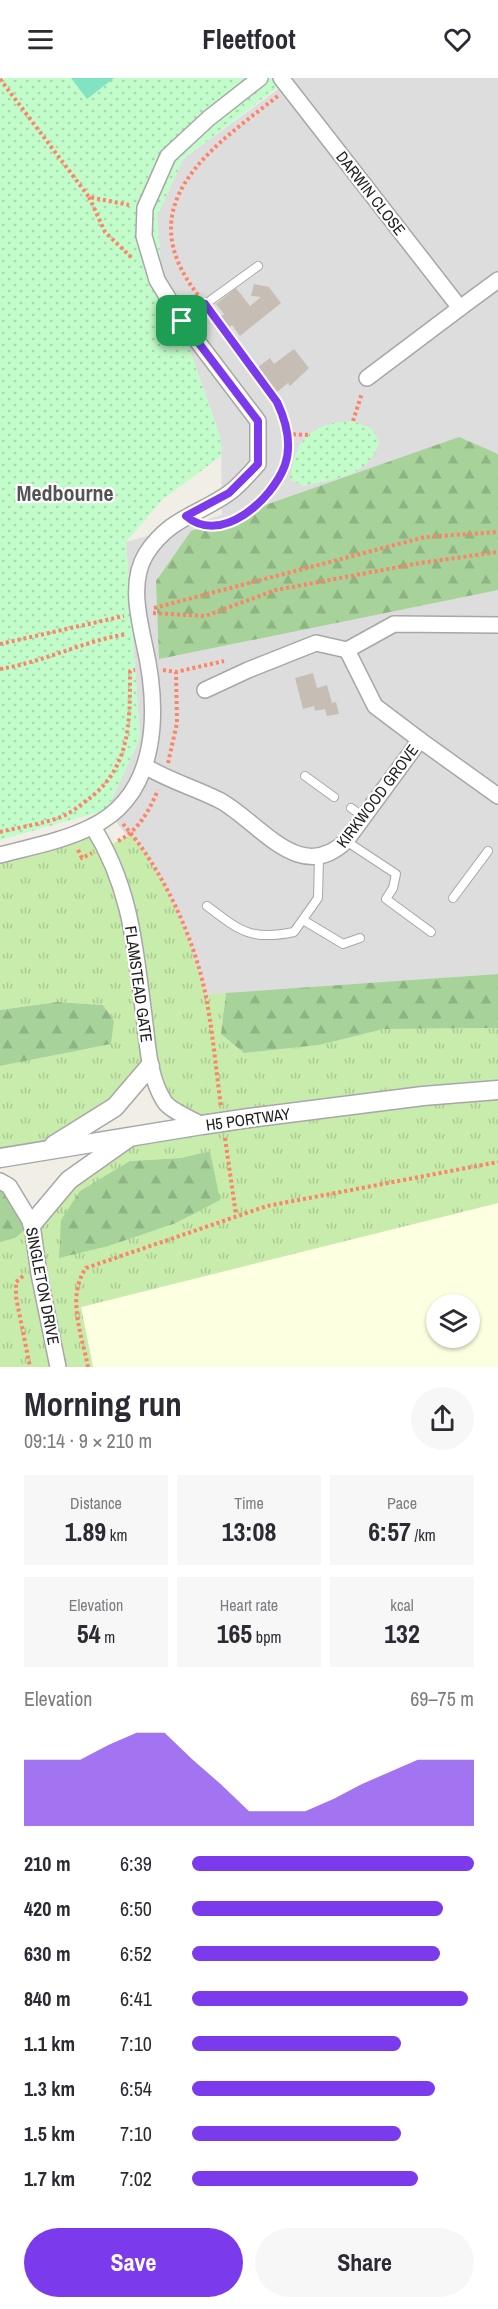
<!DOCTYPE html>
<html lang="en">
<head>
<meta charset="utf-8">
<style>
	:root { --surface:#fff; --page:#f7f7f7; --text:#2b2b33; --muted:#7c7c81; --accent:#7c3aed }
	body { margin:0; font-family:"Archivo Narrow",sans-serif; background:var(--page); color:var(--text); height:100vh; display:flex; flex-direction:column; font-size:22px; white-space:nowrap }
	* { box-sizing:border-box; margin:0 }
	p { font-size:20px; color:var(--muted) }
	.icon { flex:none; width:33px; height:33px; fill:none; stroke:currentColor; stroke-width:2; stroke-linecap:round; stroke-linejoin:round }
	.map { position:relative; height:1289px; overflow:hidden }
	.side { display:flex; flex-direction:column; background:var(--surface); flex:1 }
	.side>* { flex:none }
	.tools { position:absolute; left:426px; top:1216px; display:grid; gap:12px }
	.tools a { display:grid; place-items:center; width:54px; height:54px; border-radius:50%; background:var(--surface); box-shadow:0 2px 4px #0004; font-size:30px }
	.pin { position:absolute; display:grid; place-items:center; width:51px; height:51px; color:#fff; margin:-26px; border-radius:12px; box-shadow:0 3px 9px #0006 }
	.round { display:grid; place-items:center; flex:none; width:63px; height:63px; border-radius:32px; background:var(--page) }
	.summary { display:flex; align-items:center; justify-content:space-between; height:102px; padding:0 24px }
	h1 { font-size:33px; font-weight:700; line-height:45px }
	.stats { display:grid; grid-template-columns:repeat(3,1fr); gap:9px; height:102px; padding:6px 24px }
	.stats div { display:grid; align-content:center; border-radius:0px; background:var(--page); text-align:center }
	.stats b { font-size:26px; font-weight:700 }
	.stats small { font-size:16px; font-weight:400 }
	.stats p { font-size:16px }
	.chart { height:168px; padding:12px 24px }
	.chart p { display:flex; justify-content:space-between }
	.chart svg { width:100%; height:108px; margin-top:6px; fill:var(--accent); opacity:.7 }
	.button { display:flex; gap:12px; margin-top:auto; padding:12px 24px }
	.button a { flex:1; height:69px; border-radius:36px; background:var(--accent); color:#fff; font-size:24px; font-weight:700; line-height:69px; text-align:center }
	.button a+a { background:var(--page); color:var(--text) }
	ul { padding:0 24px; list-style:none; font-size:20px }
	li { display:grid; grid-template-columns:96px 72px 1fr; align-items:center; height:45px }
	li i { height:15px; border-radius:8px; background:var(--accent) }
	header { display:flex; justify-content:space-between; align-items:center; height:78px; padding:0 24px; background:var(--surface); font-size:27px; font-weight:700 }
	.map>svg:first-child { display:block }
</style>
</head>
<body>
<header><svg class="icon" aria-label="menu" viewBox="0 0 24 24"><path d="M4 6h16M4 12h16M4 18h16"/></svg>Fleetfoot<svg class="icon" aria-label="heart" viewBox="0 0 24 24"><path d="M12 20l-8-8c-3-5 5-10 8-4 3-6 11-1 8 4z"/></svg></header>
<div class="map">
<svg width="498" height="1289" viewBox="0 0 498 1289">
	<defs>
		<pattern id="grass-tufts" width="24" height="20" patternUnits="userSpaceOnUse" patternTransform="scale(1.5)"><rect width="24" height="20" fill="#c7ecab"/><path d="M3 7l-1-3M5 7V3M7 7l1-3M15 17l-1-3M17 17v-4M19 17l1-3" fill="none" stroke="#abca93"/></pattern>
		<pattern id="forest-firs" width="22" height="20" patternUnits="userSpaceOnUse" patternTransform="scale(1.5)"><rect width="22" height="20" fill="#a7d29a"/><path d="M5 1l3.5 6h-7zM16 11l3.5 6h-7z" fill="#8fb484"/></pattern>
		<pattern id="park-dots" width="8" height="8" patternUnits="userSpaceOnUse" patternTransform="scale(1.5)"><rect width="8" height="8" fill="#c3fccb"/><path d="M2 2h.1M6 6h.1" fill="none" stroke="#a7d8ae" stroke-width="1.8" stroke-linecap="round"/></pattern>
	</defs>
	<rect width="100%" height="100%" fill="#f1eee6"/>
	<path fill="#dedddd" d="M293 0H498V896L206 918 188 860 163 804 107 732 140 660 126 464 222 437 221 361 161 190 157 138 183 81Z"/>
	<path fill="#fdffe1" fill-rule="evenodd" d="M498 1125V1289H93L81 1229ZM436 1227H470V1260H436Z"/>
	<path fill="url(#grass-tufts)" fill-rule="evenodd" d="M93 749 106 769 132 756 163 804 188 860 206 917 226 915 221 956 244 975 319 967 384 951 498 950V1125L81 1229 93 1289H0V1103L32 1145 131 1058 201 1048 165 1025 150 989 115 1029 47 1071 0 1080V988L111 966 114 943 103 927 57 924 0 932V777ZM210 1073 219 1122 176 1145 130 1083 181 1080Z"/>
	<g fill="url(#forest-firs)">
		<path d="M459 359 498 376V512L159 581 156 503 191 453Z"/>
		<path d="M498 896V950L384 951 319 967 244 975 221 956 226 915Z"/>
		<path d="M57 924 103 927 114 943 111 966 0 988V932Z"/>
		<path d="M210 1073 220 1122 176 1145 108 1168 59 1180 61 1142 80 1113 130 1083 181 1080Z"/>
		<path d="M0 1103 32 1146 15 1160 0 1164Z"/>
	</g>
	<g fill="url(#park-dots)">
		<path d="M0 0H290L183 81 157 138 161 190 221 361V378L162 422 126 464 140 660 107 732 0 762Z"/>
		<path d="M353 343 372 351 379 365C368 400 335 400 304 408L290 402C294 361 313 344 353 343Z"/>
	</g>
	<path fill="#82e3c3" d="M71 0H114L87 21Z"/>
	<g fill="#c6beb5">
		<path d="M254 206 269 209 281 225 240 258 232 247 228 250 220 239 224 236 216 226 236 210 250 228 261 219 251 218Z"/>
		<path d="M294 271 309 290 290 308 288 305 277 314 258 289 270 280 274 286Z"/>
		<path d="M313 595 317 610 327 607 332 625 336 624 339 636 327 638 325 631 315 633 314 628 303 631 295 600Z"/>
	</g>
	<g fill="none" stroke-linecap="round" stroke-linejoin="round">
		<g stroke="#a7a7a7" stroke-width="10">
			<g id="service">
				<path d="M182 243 258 188"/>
				<path d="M305 698 334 719"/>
				<path d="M351 730 364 739"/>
				<path d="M346 763 396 796 393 810 386 821 431 854"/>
				<path d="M453 820 488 773"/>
				<path d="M207 828C240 853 251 863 294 854L318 820 319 780"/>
				<path d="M303 842 343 866 360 860"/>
			</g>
		</g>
		<g stroke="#a7a7a7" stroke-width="18">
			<g id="minor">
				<path d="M281 0 460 230 367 300"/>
				<path d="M460 230 498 202"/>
				<path d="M347 572 375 628 420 662"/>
				<path d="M205 612 248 592 316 565 347 572 394 546 498 547"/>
				<path d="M145 688C169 703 196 710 221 723 261 746 300 807 346 763L420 662 498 718"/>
				<path d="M93 749C131 810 135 869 144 938 148 967 148 997 164 1023 170 1033 192 1041 202 1047"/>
				<path d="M0 777C30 769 63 763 91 749 161 716 159 629 144 565 138 537 130 502 146 476 169 440 198 437 229 415 240 407 249 396 258 386V343L182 243 157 202 144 158 145 130 168 78 209 40 260 0"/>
				<path d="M0 1103 9 1108 32 1146 39 1196 58 1289"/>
			</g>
		</g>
		<g stroke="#a7a7a7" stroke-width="21">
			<g id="tertiary">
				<path d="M249 1040 423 1018 498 1012"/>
				<path d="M54 1067 115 1029 150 988"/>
				<path d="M0 1080 202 1047"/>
				<path d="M32 1146 69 1102 127 1061"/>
			</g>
		</g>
		<g stroke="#ff8269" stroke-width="4" stroke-dasharray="3 3" stroke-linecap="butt">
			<path d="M0 1 89 119 129 127"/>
			<path d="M89 119 105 154 133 181"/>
			<path d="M198 217C127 126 211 70 278 18"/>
			<path d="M353 343 362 315"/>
			<path d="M287 356 309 357"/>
			<path d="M204 448C222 453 244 438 257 426 328 355 256 295 211 235"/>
			<path d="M154 530 425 459 498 454"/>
			<path d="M153 535 205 538 276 512 420 485 498 474"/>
			<path d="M0 566 124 538"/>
			<path d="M0 591C44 584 83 563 127 556"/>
			<path d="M163 592 176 594 224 583"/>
			<path d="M168 685 177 645 176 594"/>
			<path d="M123 746C162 790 195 861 206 919 213 955 216 992 221 1029"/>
			<path d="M0 754C20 749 44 746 63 738 70 735 77 730 83 725 131 693 130 646 130 593L135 592"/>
			<path d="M118 763C139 752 149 733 158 712"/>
			<path d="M78 772 82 780 92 775"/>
			<path d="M225 1060 236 1137"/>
			<path d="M23 1198 16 1204V1219L30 1289"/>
			<path d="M88 1289C82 1257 66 1219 86 1190L267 1128 498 1084"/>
		</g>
		<use href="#service" stroke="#fff" stroke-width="8"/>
		<use href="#minor" stroke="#fff" stroke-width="15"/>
		<use href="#tertiary" stroke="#fff" stroke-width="18"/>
		<g stroke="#a7a7a7" stroke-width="21" stroke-linecap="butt">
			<path id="tertiary-bridge" d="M202 1047 249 1040"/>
		</g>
		<use href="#tertiary-bridge" stroke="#fff" stroke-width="18"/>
	</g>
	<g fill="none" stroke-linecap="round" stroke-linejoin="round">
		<g stroke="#fff" stroke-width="12">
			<path id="route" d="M205 226 277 324C286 343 292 366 285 387 272 422 221 468 186 438L229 415 258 386V343L182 243Z"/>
		</g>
		<use href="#route" stroke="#7c3aed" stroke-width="8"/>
	</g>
	<g text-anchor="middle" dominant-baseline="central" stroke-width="4.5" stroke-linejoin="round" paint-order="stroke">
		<g font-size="16" fill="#202020" stroke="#fff">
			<text transform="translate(371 115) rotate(52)">DARWIN CLOSE</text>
			<text transform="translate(377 718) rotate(-53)">KIRKWOOD GROVE</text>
			<text transform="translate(139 906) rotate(82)">FLAMSTEAD GATE</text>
			<text transform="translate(248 1041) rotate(-8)">H5 PORTWAY</text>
			<text transform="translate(43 1208) rotate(79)">SINGLETON DRIVE</text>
		</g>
		<g font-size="22" font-weight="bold" fill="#535353" stroke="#fff">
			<text x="65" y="415">Medbourne</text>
		</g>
	</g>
</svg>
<div class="tools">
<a><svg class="icon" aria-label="layers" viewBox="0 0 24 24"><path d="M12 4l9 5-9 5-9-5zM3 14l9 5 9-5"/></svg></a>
</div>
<div class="pin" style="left:182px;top:243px;background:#1e9e55"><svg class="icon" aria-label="arrive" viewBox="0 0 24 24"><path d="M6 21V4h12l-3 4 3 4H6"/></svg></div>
</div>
<section class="side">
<div class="summary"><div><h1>Morning run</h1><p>09:14 · 9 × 210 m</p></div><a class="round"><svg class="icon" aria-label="share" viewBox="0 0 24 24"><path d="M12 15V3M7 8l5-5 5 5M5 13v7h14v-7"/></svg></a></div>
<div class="stats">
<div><p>Distance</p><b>1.89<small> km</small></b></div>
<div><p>Time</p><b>13:08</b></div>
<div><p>Pace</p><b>6:57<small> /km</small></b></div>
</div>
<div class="stats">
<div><p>Elevation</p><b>54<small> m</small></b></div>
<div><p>Heart rate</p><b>165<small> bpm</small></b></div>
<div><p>kcal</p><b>132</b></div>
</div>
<div class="chart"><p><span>Elevation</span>69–75 m</p>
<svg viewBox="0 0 160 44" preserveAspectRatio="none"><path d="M0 44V17L10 17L20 17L30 11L40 6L50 6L60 17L70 27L80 38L90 38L100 38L110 33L120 27L130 22L140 17L150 17L160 17V44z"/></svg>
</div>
<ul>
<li><b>210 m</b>6:39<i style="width:100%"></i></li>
<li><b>420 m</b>6:50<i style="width:89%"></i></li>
<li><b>630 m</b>6:52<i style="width:88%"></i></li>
<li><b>840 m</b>6:41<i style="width:98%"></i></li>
<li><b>1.1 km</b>7:10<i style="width:74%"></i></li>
<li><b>1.3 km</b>6:54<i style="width:86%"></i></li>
<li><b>1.5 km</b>7:10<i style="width:74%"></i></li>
<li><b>1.7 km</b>7:02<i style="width:80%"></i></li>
</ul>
<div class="button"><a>Save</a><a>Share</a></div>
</section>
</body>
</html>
